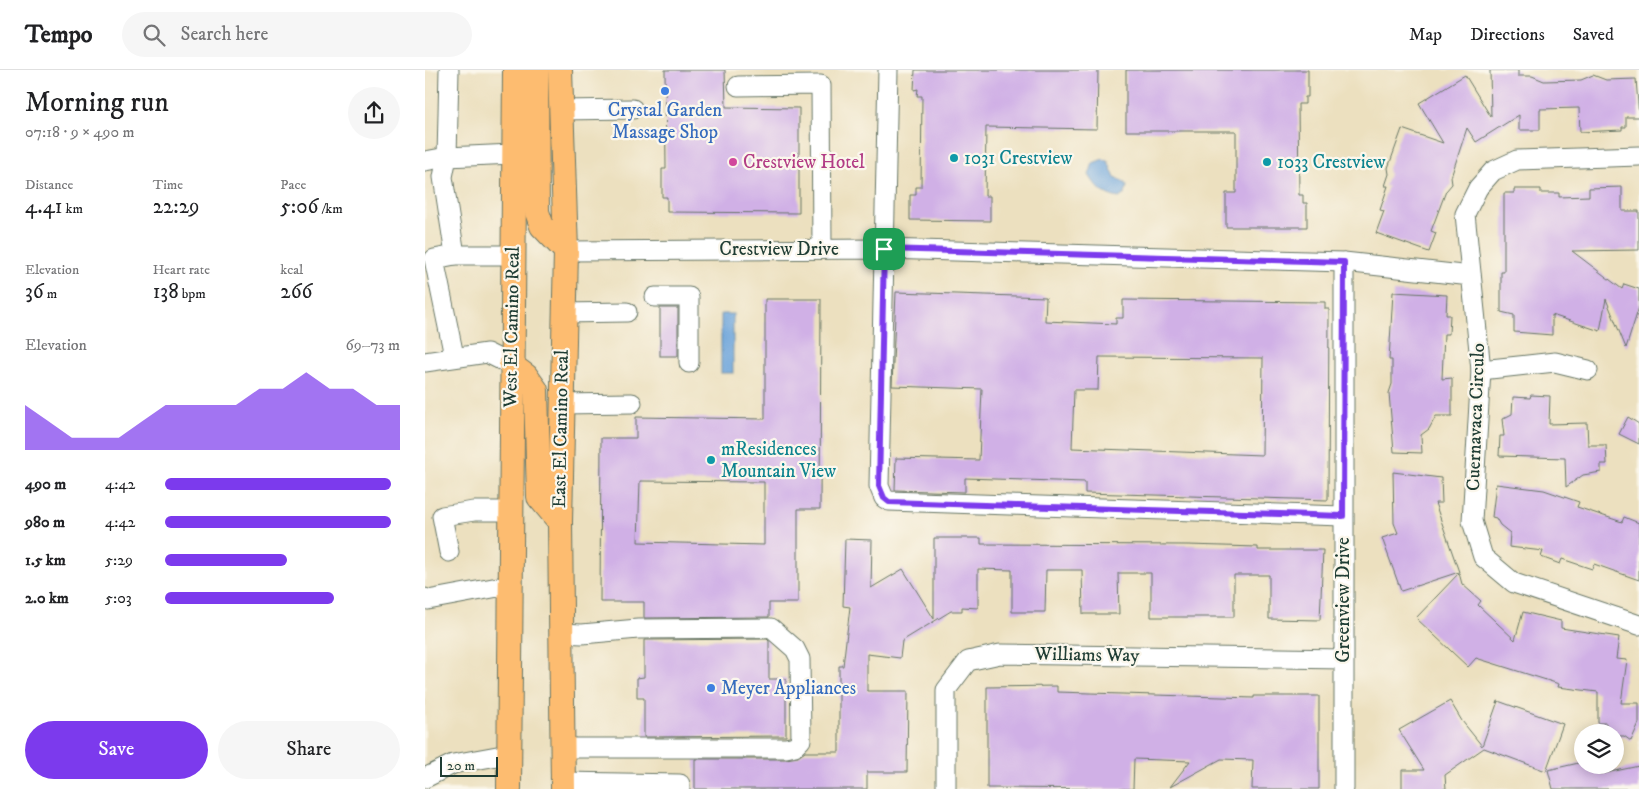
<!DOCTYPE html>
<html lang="en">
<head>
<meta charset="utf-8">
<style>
	:root { --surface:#fff; --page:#f6f6f6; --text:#202124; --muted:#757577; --line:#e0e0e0; --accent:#7c3aed }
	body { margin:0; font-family:"IM FELL DW Pica",serif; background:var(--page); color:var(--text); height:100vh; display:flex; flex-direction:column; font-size:19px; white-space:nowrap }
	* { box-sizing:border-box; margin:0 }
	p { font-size:16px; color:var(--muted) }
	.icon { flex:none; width:28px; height:28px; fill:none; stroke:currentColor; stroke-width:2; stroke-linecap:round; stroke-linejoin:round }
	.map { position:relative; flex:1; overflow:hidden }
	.details { display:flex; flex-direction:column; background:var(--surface); width:425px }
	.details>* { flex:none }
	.controls { position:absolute; left:1149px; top:654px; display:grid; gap:10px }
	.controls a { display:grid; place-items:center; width:50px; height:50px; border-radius:50%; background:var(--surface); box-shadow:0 2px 12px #0003; font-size:25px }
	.scale { position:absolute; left:15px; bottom:12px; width:58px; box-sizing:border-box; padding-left:5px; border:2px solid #1f3d34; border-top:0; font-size:14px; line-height:18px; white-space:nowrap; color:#1f3d34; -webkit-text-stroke:4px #fbf7ec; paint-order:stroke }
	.pin { position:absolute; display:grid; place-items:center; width:42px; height:42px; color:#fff; margin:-21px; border-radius:10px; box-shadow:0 2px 8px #0006 }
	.round { display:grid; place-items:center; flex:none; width:52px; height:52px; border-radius:26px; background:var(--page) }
	.headline { display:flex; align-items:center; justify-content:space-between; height:85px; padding:0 25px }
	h1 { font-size:28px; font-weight:600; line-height:38px }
	.stats { display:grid; grid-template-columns:repeat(3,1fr); gap:8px; height:85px; padding:5px 25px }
	.stats div { display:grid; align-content:center }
	.stats b { font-size:21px; font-weight:600 }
	.stats small { font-size:14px; font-weight:400 }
	.stats p { font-size:14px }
	.chart { height:140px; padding:10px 25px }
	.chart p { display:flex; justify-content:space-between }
	.chart svg { width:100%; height:90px; margin-top:5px; fill:var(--accent); opacity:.7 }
	.action { display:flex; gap:10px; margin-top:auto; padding:10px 25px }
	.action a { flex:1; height:58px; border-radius:30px; background:var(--accent); color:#fff; font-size:20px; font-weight:600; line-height:58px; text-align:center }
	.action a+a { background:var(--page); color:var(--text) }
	ul { padding:0 25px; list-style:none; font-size:16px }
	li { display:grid; grid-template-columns:80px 60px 1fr; align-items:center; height:38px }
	li i { height:12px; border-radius:6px; background:var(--accent) }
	header { display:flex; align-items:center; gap:30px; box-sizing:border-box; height:70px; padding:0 25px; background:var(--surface); border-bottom:1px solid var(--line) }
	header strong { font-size:24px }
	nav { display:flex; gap:28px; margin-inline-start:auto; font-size:18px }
	.search { width:350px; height:45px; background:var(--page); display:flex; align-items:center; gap:12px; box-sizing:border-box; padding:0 18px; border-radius:28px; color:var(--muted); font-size:19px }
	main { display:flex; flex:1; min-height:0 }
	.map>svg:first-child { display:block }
</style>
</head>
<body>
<header>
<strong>Tempo</strong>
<div class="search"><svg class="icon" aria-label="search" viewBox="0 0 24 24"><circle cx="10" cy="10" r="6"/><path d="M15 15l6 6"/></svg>Search here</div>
<nav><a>Map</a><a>Directions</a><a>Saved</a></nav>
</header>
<main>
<section class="details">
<div class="headline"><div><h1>Morning run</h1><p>07:18 · 9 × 490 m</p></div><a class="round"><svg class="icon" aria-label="share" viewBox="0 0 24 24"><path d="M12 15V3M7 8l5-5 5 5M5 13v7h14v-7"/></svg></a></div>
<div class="stats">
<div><p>Distance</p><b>4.41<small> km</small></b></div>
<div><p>Time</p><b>22:29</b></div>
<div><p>Pace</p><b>5:06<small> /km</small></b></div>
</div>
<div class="stats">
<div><p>Elevation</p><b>36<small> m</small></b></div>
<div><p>Heart rate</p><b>138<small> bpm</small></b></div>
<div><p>kcal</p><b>266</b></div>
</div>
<div class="chart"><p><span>Elevation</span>69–73 m</p>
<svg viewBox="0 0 160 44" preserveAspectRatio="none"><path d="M0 44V22L10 30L20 38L30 38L40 38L50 30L60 22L70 22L80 22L90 22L100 14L110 14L120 6L130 14L140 14L150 22L160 22V44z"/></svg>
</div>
<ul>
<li><b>490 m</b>4:42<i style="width:96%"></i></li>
<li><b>980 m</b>4:42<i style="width:96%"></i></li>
<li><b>1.5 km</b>5:29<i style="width:52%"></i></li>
<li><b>2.0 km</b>5:03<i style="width:72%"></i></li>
</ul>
<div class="action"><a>Save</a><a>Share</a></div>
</section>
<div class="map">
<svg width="1214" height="719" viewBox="0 0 1214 719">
	<rect width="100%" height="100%" fill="#fbf7ec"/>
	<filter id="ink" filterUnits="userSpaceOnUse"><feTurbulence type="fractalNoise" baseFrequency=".02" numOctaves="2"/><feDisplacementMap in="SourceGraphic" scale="10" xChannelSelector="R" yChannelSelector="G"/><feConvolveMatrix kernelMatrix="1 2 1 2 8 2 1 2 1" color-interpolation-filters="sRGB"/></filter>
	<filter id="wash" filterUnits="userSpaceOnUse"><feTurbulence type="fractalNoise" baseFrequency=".0096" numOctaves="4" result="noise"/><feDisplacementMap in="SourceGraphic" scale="20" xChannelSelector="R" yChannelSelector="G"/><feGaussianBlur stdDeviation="1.12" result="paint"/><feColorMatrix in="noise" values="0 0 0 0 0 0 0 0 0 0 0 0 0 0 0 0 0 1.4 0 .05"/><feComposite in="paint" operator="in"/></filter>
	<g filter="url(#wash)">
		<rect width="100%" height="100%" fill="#ece0bf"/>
		<g fill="#6ba3da" stroke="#457087">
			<path d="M678 89 683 91 690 108 698 111 702 116 700 124 694 128C678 125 672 118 664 105L668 93Z"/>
			<rect x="296" y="244" width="12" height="59"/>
		</g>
		<g id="blocks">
			<g fill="#d0b0e6" fill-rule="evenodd">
				<path d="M240 0H300L301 37 374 38V143L242 142V127H237V99H241Z"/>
				<path d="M490 0H673L672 59 561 57 560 126H565V151L485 150V125H491V117H496L497 26H492L493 19 489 20Z"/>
				<path d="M701 0H883V27H880V34H873L874 125H878V133H882V157H801V123H811V61H701Z"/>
				<path d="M1065 0H1093V6H1107L1119 11 1156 10 1168 5 1181 10 1211 9 1214 47H1201V57H1197V60L1155 62 1154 38 1115 39V60H1094V45L1051 72 1042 58 1026 107 1027 114 1021 121 1006 161 1011 163 1004 182 951 163 959 141 955 140 963 116H960L964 104 963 98 977 59 1018 73 994 33 1040 5 1066 47Z"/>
				<path d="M1197 117V141H1214V180L1147 181 1197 219 1199 214 1214 219V237L1201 278 1181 229 1175 261 1127 245V265L1089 262V245L1076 242V202H1079V123H1089V119H1116V123H1134V127L1164 126V118Z"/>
				<path d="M471 222 621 227 620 251 691 254V248H698V230L900 232V239H904L903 430 660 423V412L540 408V422L470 420 471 388 554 390 557 319 467 316ZM674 287 838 288 837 385 647 378 649 320H673Z"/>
				<path d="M968 222 1022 225 1021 245H1025L1024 264H1019L1017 309 1027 308V346H1011L1004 359 996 365 997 383 969 382 964 323 967 314V290H964Z"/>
				<path d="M340 229H396L395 439H373V533H344V547L219 548V532H175L176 368H211V347L340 349ZM215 411 339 412V475L213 472Z"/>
				<rect x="235" y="238" width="18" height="48"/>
				<path d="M1106 325 1125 326 1124 354 1162 353 1163 375H1181L1182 394H1176V402L1158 405 1141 417 1140 388 1074 386 1075 366H1079L1077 349 1087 344 1088 327 1105 328Z"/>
				<path d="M1203 347 1214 354V374L1194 364Z"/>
				<path d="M968 402 1016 408 1017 433H1010L1034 502 976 521 957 468 973 463 969 453Z"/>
				<path d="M1071 414 1119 420 1154 432 1152 437 1197 452 1199 447 1214 453V510L1169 494 1167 499 1137 489 1135 494 1116 487 1118 481 1084 477 1085 463 1075 455 1071 448 1067 447Z"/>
				<path d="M509 468H556V474L763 475 833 477V480H898L895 550 844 549V505H809V547H726V503H693L694 544H658L657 500H621L620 542H587V500L553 499V538L537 537V541H526L477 571 475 588 442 584V621H483L482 702H442V719H270V689H361L373 687 380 682H414V596H418L425 537 418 536 420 469 447 470 446 518 478 499 509 549Z"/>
				<path d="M1034 503 1037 514 1056 531 1053 535 1090 570 1098 542 1136 551V558L1194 567 1191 589 1202 590 1196 633H1214V653L1206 671 1199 666H1190V662H1181V653H1173V622L1133 617 1134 614 1051 588 1043 597 991 548Z"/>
				<path d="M342 569 344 571V609H361V666L219 667V628H212V608L219 607V570Z"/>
				<path d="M632 616V622L829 628V626H894V719H827L828 690 796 689 745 717 765 691 709 689 708 719 562 718V617Z"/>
				<path d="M1025 631 1037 651 1057 676 1073 631 1138 654 1121 701 1059 678 1020 705 1021 719H977V700H999L974 660Z"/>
				<path d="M1158 692V695H1174L1176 704 1214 696V719H1128L1123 700Z"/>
			</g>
		</g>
	</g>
	<g filter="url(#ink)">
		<use href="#blocks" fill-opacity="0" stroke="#677665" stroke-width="1"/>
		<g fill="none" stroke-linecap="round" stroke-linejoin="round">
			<g stroke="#677665" stroke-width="21">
				<g id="minor">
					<path d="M24 0 22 87 88 84"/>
					<path d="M463 0 454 416 459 428 464 431 918 446"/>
					<path d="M313 16 396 15 397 179"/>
					<path d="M136 40 208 39"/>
					<path d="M1214 86 1092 90 1068 101 1053 118 1040 144 1056 300 1047 451 1058 487 1089 513 1214 555"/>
					<path d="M0 91 22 87 18 107 30 185 9 189 29 286"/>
					<path d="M141 181 459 179 919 192 1046 206"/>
					<path d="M30 185H88"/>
					<path d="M919 192V719"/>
					<path d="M230 227H264V293"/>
					<path d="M138 243 202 242"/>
					<path d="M0 292 62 283 86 295"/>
					<path d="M1056 300 1130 292 1163 300"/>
					<path d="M137 334 207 333"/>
					<path d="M24 482 17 446 49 441H85"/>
					<path d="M0 528 3 530 84 515"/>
					<path d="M136 563 157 564 213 559 346 558 370 579 375 589 376 670 370 676 361 678H137"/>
					<path d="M0 708 28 694 83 684"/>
					<path d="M138 712 255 714V719"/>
					<path d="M521 719V620L543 591 575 584 918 589"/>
				</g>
			</g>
			<g stroke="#677665" stroke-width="26">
				<g id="major">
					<path d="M111 0 112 142 117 156 141 181"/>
					<path d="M135 0 141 181 135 452 138 719"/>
					<path d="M86 295 101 306 111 320 114 427 135 452"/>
					<path d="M84 719 90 0"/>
				</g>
			</g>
			<use href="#minor" stroke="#fff" stroke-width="19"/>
			<use href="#major" stroke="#fdbc70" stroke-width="24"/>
		</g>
	</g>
	<g fill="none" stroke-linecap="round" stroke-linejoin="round" filter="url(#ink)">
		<g stroke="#fff" stroke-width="10">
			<path id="route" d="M459 179 919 192 918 446 464 432 459 428 454 416Z"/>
		</g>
		<use href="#route" stroke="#7c3aed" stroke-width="6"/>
	</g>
	<g fill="#3f7fe0" stroke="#fbf7ec" stroke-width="2">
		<circle cx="240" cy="21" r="5"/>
		<circle cx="286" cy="618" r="5"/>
	</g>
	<g fill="#0f9aa8" stroke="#fbf7ec" stroke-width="2">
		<circle cx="529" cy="88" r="5"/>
		<circle cx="842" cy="92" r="5"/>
		<circle cx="286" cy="390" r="5"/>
	</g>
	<circle fill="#d1479c" stroke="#fbf7ec" stroke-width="2" cx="308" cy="92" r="5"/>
	<g text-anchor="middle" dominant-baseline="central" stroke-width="4.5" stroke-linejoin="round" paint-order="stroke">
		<g font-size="19" fill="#366cbe" stroke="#fbf7ec">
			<text x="240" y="40">Crystal Garden<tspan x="240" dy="22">Massage Shop</tspan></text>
			<text x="296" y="618" text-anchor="start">Meyer Appliances</text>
		</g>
		<g font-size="19" fill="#0d838f" stroke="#fbf7ec" text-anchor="start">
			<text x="539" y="88">1031 Crestview</text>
			<text x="852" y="92">1033 Crestview</text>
			<text x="296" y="379">mResidences<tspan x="296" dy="22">Mountain View</tspan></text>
		</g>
		<g font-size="19" fill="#b23c85" stroke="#fbf7ec" text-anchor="start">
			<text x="318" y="92">Crestview Hotel</text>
		</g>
		<g font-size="19" fill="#1f3d34" stroke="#fbf7ec">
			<text x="354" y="179">Crestview Drive</text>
			<text transform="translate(87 257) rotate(-89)">West El Camino Real</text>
			<text transform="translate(1051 347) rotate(-88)">Cuernavaca Circulo</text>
			<text transform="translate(136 359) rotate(-89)">East El Camino Real</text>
			<text transform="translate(918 530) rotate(-90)">Greenview Drive</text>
			<text transform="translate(662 585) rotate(1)">Williams Way</text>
		</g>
	</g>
</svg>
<div class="controls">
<a><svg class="icon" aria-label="layers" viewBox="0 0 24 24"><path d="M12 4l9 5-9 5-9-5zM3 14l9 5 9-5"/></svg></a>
</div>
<div class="scale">20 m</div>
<div class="pin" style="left:459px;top:179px;background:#1e9e55"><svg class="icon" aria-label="arrive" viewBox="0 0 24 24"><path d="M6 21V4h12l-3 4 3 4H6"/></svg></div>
</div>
</main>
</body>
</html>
